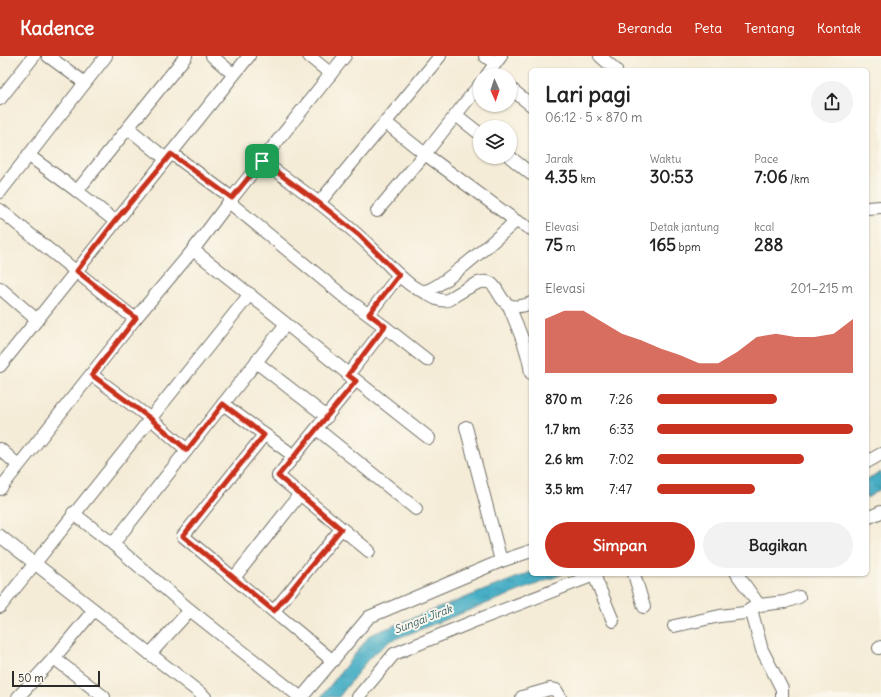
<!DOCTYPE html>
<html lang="id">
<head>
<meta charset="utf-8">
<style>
	:root { --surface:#fff; --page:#f2f2f2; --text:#222; --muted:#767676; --accent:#c8321e }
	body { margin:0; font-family:Delius,sans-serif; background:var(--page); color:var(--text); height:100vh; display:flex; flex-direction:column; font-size:15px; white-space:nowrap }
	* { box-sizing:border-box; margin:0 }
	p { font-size:13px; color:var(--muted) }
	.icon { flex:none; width:22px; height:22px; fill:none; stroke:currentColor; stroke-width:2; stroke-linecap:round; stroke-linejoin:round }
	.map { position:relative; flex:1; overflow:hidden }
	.drawer { position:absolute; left:529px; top:12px; width:340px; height:508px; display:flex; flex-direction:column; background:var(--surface); border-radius:6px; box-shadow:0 1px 3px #0004 }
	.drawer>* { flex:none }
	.needle { width:26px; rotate:177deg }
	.controls { position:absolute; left:473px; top:12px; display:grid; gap:8px }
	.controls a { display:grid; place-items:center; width:44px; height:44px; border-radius:50%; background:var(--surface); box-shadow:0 1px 3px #0004; font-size:20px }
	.scale { position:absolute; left:12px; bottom:10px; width:88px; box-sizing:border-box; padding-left:4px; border:2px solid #2b2b2b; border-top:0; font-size:11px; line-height:14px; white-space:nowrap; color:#2b2b2b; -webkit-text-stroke:3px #fbf7ec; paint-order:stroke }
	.pin { position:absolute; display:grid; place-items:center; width:34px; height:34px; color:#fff; margin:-17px; border-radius:8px; box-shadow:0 2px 6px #0006 }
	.round { display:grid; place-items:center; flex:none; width:42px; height:42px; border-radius:21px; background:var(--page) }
	.headline { display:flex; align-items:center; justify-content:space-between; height:68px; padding:0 16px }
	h1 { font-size:22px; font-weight:800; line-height:30px }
	.metrics { display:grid; grid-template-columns:repeat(3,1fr); gap:6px; height:68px; padding:4px 16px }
	.metrics div { display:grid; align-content:center }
	.metrics b { font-size:17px; font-weight:800 }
	.metrics small { font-size:11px; font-weight:400 }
	.metrics p { font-size:11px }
	.chart { height:112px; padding:8px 16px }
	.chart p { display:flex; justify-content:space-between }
	.chart svg { width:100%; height:72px; margin-top:4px; fill:var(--accent); opacity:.7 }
	.action { display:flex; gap:8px; margin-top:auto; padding:8px 16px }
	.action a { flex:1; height:46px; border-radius:24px; background:var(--accent); color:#fff; font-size:16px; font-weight:800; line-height:46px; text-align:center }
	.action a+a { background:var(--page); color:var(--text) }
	ul { padding:0 16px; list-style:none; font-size:13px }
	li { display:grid; grid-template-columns:64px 48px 1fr; align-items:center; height:30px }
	li i { height:10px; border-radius:5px; background:var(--accent) }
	header { display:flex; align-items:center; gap:24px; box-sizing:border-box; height:56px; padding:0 20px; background:var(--accent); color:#fff }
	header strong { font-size:19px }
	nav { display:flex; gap:22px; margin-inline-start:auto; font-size:14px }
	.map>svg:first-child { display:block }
</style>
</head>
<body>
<header>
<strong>Kadence</strong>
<nav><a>Beranda</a><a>Peta</a><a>Tentang</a><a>Kontak</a></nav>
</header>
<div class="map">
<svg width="881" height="641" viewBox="0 0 881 641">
	<defs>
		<pattern id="water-ripples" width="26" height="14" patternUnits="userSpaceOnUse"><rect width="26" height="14" fill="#46aec5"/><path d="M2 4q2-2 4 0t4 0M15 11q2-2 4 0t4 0" fill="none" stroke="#3b8ea0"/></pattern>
	</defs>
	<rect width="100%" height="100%" fill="#fbf7ec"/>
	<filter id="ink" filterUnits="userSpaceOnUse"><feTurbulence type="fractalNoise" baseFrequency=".025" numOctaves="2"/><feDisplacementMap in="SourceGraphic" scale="8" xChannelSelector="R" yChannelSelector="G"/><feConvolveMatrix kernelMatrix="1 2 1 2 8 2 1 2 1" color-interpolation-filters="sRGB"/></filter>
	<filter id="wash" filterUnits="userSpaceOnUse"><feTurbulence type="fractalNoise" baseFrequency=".012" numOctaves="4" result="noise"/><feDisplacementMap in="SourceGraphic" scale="16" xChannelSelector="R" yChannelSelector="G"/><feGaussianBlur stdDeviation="0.9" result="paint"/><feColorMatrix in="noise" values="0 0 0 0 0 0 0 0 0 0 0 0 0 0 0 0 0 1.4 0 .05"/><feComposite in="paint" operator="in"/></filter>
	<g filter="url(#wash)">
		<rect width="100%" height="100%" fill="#f4ecd7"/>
		<g fill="url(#water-ripples)" stroke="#386c78">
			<path d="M881 416V433L867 442V424Z"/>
			<path d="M531 516V518H563L390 585 369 602 339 641H321L370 579Z"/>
		</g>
	</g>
	<g filter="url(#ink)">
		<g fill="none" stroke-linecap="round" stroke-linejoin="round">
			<g stroke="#716f67" stroke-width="14">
				<g id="minor">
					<path d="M48 0 85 27"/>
					<path d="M212 0 233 18"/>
					<path d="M309 0 331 18"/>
					<path d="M485 0 495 7"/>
					<path d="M600 0 616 14"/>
					<path d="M487 19 501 0"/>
					<path d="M510 32 531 49"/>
					<path d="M0 43 34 0"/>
					<path d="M456 59 480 78"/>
					<path d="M385 66 425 98 516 165"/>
					<path d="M128 72 166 103"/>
					<path d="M171 97 232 142"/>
					<path d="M28 99 77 135 115 165"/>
					<path d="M510 101 531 118"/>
					<path d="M262 105C302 134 343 163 378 198 387 207 412 236 425 235 441 233 501 178 516 165L531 173"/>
					<path d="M77 135 186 0"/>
					<path d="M0 136 106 0"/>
					<path d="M229 146 342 239 385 271 427 304"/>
					<path d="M319 147 440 0"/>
					<path d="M867 152 881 151"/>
					<path d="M0 154 135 263"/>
					<path d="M377 155 425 98 480 28"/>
					<path d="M193 194C272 255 349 320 429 382"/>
					<path d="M0 232 37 264"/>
					<path d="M423 235C431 240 438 246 448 244 457 238 468 231 478 227 506 218 491 263 531 247"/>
					<path d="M509 250C518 272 528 294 531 317"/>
					<path d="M369 258 399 219"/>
					<path d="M256 306 327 361"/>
					<path d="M0 310 249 0"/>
					<path d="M92 319 151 363 187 394"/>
					<path d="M348 319 385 271"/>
					<path d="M355 325 278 420 369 495"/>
					<path d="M223 348 294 400"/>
					<path d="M466 371 501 505"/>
					<path d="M317 373 416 453"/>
					<path d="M264 379 183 480 333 605"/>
					<path d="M0 393 18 409"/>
					<path d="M867 406 881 398"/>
					<path d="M0 433 135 263 193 194 229 146 345 0"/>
					<path d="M73 457 113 488 190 554 300 641"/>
					<path d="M867 462 881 456"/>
					<path d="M0 480 205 641"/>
					<path d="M113 488 286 268"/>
					<path d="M634 518 644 551"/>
					<path d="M737 518 759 549 785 546 799 541"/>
					<path d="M594 519 613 565"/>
					<path d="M234 522 300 438"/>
					<path d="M0 551 250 238"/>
					<path d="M751 553 762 594 782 633V641"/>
					<path d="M274 555 341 473"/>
					<path d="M674 570 720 560 744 557 759 549"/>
					<path d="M879 592 881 591"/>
					<path d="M150 598 190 554"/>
					<path d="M54 602 104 641"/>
					<path d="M18 641 54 602 94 554"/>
					<path d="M302 641 369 561 501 505 531 495"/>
					<path d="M358 641 394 598 472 566 597 518"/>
					<path d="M522 641 550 633 556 634 560 641"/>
				</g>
			</g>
			<use href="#minor" stroke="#fff" stroke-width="12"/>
		</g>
	</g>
	<g fill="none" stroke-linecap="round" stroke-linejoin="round" filter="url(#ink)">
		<g stroke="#fff" stroke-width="8">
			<path id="route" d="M171 98 232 142 262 105 319 147 359 179 399 219 369 258 385 270 348 319 356 325 278 420 341 473 274 555 183 480 264 379 223 348 187 394 151 363 92 319 136 262 77 215 115 165Z"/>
		</g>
		<use href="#route" stroke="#c8321e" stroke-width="5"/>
	</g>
	<g text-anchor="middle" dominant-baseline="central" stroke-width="4" stroke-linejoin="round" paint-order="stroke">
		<g font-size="11" font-style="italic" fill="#365f69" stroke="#fbf7ec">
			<text transform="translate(423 563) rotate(-21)">Sungai Jirak</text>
		</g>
	</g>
</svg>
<div class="controls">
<a><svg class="needle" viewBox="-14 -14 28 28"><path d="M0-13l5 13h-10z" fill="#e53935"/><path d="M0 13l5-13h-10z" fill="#767676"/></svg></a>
<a><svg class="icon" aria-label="layers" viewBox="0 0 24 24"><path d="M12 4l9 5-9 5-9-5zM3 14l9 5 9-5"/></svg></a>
</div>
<div class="scale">50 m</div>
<div class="pin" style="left:262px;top:105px;background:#1e9e55"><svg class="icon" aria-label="arrive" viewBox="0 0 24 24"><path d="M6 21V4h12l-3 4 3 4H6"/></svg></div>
<section class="drawer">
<div class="headline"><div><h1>Lari pagi</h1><p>06:12 · 5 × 870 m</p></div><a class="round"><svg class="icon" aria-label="share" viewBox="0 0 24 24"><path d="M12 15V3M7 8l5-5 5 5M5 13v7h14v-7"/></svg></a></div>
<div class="metrics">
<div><p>Jarak</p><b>4.35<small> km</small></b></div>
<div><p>Waktu</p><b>30:53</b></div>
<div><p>Pace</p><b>7:06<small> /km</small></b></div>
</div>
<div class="metrics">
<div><p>Elevasi</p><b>75<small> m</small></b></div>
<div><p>Detak jantung</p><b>165<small> bpm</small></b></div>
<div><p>kcal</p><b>288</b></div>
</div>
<div class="chart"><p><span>Elevasi</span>201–215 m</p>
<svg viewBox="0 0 160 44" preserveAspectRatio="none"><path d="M0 44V11L10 6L20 6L30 13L40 20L50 24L60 29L70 33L80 38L90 38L100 31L110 22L120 20L130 22L140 22L150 20L160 11V44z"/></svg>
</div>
<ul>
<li><b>870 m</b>7:26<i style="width:61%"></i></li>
<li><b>1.7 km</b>6:33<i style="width:100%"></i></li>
<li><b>2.6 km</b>7:02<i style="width:75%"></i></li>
<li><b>3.5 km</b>7:47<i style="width:50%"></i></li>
</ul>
<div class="action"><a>Simpan</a><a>Bagikan</a></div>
</section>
</div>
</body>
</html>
